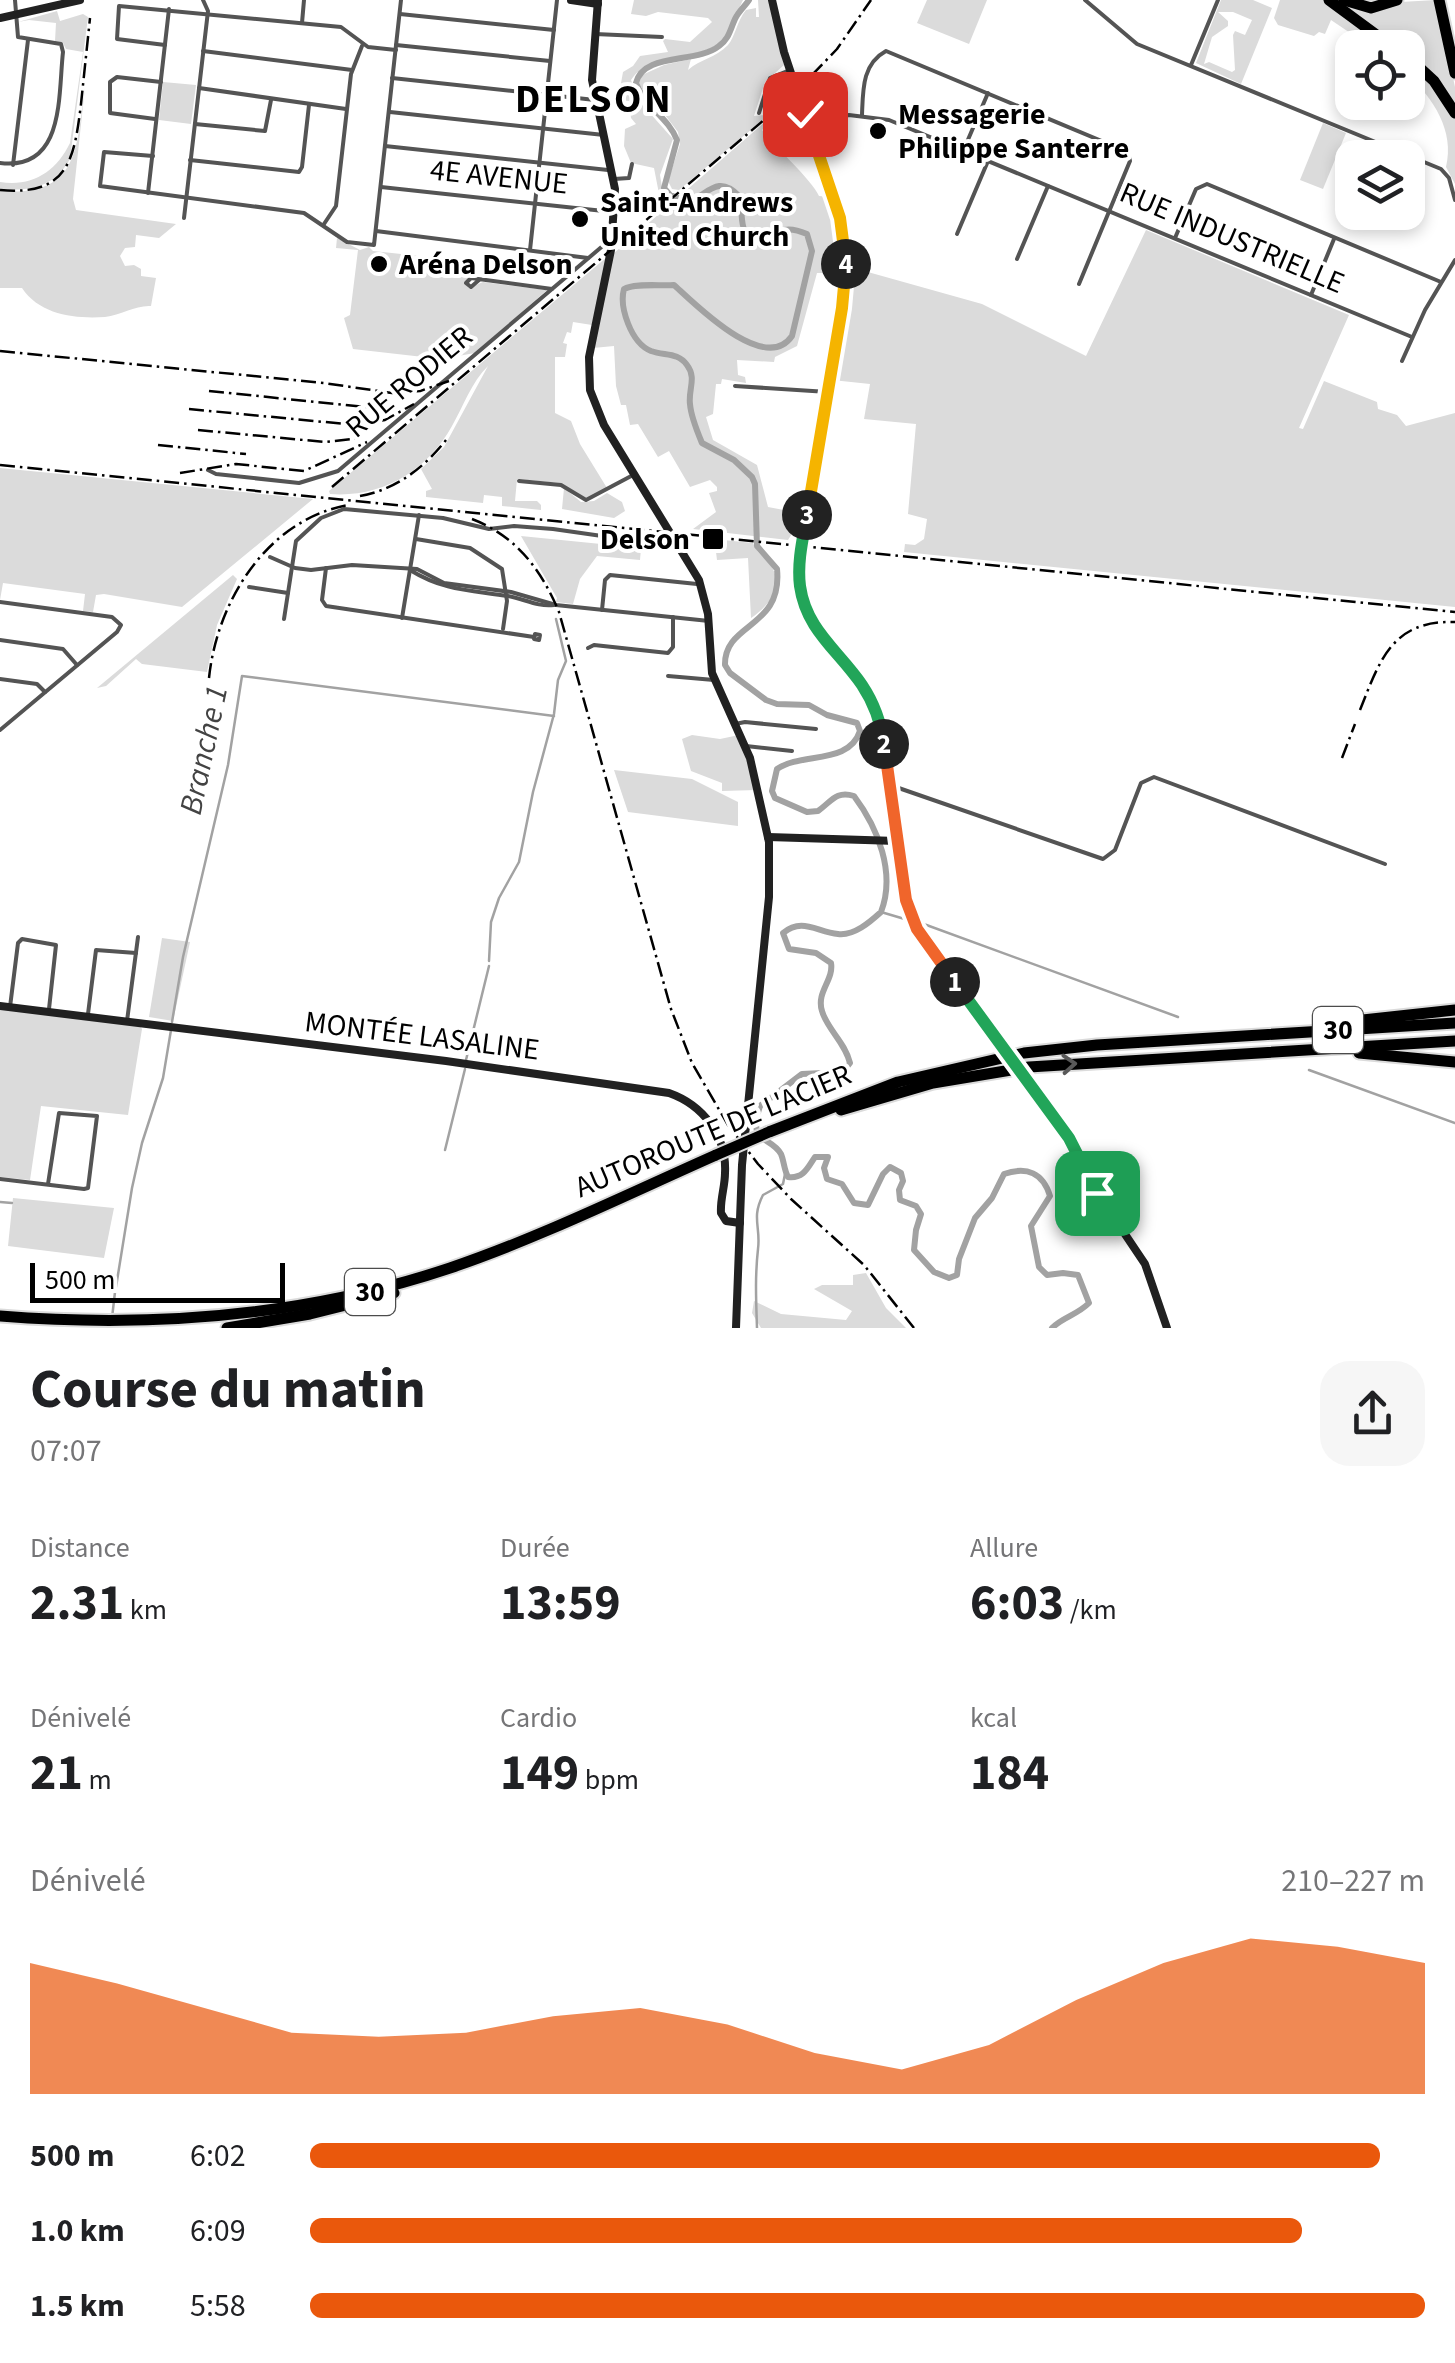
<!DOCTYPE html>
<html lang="fr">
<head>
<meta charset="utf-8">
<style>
	:root { --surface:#fff; --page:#f6f6f6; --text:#202124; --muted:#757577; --accent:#ea580c }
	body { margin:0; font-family:"Source Sans 3",sans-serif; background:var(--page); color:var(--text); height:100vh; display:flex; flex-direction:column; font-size:38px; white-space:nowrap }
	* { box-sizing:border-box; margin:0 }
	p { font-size:32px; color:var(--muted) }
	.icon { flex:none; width:55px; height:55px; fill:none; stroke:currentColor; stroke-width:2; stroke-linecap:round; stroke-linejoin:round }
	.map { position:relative; height:1328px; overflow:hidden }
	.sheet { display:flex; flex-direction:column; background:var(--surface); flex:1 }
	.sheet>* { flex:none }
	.buttons { position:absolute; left:1335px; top:30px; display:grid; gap:20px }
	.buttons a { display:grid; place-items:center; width:90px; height:90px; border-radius:20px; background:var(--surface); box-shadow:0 5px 15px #0003; font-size:50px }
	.scale { position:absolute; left:30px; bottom:25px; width:255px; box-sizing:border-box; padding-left:10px; border:5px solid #000; border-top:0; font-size:28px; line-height:35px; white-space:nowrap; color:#000; -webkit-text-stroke:8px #fff; paint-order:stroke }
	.pin { position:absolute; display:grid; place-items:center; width:85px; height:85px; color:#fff; margin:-42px; border-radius:20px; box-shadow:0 5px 15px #0006 }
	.km { position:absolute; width:50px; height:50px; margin:-25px; border-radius:50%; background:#222; color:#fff; font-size:28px; line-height:50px; text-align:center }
	.round { display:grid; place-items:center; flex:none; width:105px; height:105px; border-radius:30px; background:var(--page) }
	.headline { display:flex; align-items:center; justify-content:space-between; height:170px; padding:0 30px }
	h1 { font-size:55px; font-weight:700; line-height:75px }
	.stats { display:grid; grid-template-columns:repeat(3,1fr); gap:15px; height:170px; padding:10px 30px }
	.stats div { display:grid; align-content:center }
	.stats b { font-size:50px; font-weight:700 }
	.stats small { font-size:28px; font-weight:400 }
	.stats p { font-size:28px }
	.chart { height:280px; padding:20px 30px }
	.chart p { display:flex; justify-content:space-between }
	.chart svg { width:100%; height:180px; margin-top:10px; fill:var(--accent); opacity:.7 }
	ul { padding:0 30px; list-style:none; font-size:32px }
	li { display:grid; grid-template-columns:160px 120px 1fr; align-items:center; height:75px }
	li i { height:25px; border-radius:12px; background:var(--accent) }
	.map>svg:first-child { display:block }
</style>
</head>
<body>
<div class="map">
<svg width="1455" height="1328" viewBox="0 0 1455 1328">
	<rect width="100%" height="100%" fill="#fff"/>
	<g fill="#dbdbdb" fill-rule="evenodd">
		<path d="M634 0H743C737 11 733 28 725 37 700 66 656 45 631 80L639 101 673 139 660 175 663 193 668 197 661 204 654 168 631 163 624 146 625 129 636 124 631 118 629 101 618 100 623 72 633 66 640 56 668 52 663 41 665 39 690 42 712 22 708 18 658 12 646 16 631 14Z"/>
		<path d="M758 0H769L784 65 765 82 754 116 765 115 791 93 789 87 770 82 772 78 788 76 795 93 679 190 672 189 668 181 680 144 678 132 662 111 650 104 638 81 640 76 664 65 691 59 688 70C700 59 716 58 728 45 735 37 737 21 746 10L756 8V17H759Z"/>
		<path d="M927 0H987L969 44 917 23Z"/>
		<path d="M1221 0H1253L1272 8 1241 84 1196 63ZM1218 12H1233L1252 20 1245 35 1235 31 1233 35 1235 70 1232 72 1209 62 1204 64 1212 37 1228 26V21Z"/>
		<path d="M1280 0H1325L1389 47H1371L1331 20 1325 34 1319 32 1314 36 1278 25 1274 18Z"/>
		<path d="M1332 0 1347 5 1436 0 1455 87V108L1408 54V48L1398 47Z"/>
		<path d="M57 11 60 21 83 14 88 17 70 159C54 188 30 191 0 189V182C32 187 56 172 70 143L83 52 66 49 63 43 55 41 56 23 29 20 18 22Z"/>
		<path d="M1408 61 1417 68 1455 119V184L1446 167C1455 131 1433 98 1408 75Z"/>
		<path d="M163 82 196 85 191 124 159 120Z"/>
		<path d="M85 87 73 199 76 210 176 224 159 238 136 235 135 247 125 248 120 256 125 266 134 265 141 269V276L156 278 151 306C136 305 121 315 105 317 75 319 40 315 22 288H0V191C79 197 76 150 85 87Z"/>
		<path d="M796 95 797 99 762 130C776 148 812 180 819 196L830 197 837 220 843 278 833 273H817L797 346 775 357 774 362 737 360 738 375 745 377 746 383 722 379 721 384H716L713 414 706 417 713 440 757 465 768 507 805 514 802 532H793L788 540 693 529 716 512 709 493 717 491V487L710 480 690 487 669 451 658 457 638 424 630 425 626 405H621L616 386 614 346 593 348 613 254Z"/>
		<path d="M1323 123 1346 133 1323 189 1300 180Z"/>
		<path d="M1146 230 1349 315 1299 428 1303 429 1324 381 1377 402 1378 409 1397 415 1406 426 1455 413V607L904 552 905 544 915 545 924 539 927 519 908 514 916 424 864 419 870 384 832 380 850 267 982 304 1086 356Z"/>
		<path d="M337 238 360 250 369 247 373 251 467 261 465 276 469 277 465 283 469 288 483 282 547 290 475 353 441 359 353 349 344 318 350 315 358 250 336 248Z"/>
		<path d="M607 257 592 325 573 322 571 333 567 332 563 343 567 344 565 357H555V413L571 421 580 444 607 488 586 499 560 483 517 479 515 501H537L541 505V510L502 506V497L484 495 483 503 426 497V491L432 489 421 469 444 447 488 366C471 383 464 405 452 426 427 471 382 498 330 494L329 491Z"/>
		<path d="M0 468 313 499 182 607 104 594 96 595 93 612 83 611 85 594 3 583 0 600Z"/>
		<path d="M564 488 581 502 594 501 607 493 622 502 625 511 614 518 562 509Z"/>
		<path d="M521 536 641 548 640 560 597 556 580 579 573 604 556 602 557 598Z"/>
		<path d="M703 538 753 543C757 553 762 555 768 562 787 584 769 606 751 618L748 558 717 560 715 544 703 542Z"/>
		<path d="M233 575 237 579 217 625 207 672 142 664 136 659 106 686 97 688Z"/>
		<path d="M692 735 720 739 739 735 757 790 722 791V783L691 771 682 739Z"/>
		<path d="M614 770 692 779 738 802V826L628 812Z"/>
		<path d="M162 938 190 942 173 1021 149 1017Z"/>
		<path d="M0 1009 140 1025 142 1029 128 1115 41 1106 30 1180 0 1177Z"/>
		<path d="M13 1198 114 1208 104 1258 8 1246Z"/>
		<path d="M866 1273 886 1308 906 1328H761L752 1313 754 1301 781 1314 846 1320 852 1311 814 1289 822 1285H853V1275Z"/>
	</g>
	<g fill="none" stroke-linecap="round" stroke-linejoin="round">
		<g stroke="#a2a2a2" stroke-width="2.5">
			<path d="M881 912 908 920"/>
			<path d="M921 923 1178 1017"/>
			<path d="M489 961 491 922 499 898 519 862 533 792 554 714 558 680 566 661 556 619"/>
			<path d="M172 1022 183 957 228 765 242 676 554 716"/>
			<path d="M466 1060 489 966"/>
			<path d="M1309 1070 1455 1123"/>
			<path d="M445 1150 465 1069"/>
			<path d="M0 1202 12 1203"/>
			<path d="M116 1287 132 1188 142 1143 163 1078 171 1030"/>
			<path d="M112 1318 115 1292"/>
			<path d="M757 1328C756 1299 755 1276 758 1249 761 1227 751 1218 763 1195L783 1184 785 1174"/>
		</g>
		<path stroke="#a2a2a2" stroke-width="6" d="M749 0C745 6 738 12 735 19 730 30 729 39 719 46 697 64 643 52 636 83 645 107 668 117 677 140L664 188 670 195 690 202C709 192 719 175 739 196 745 217 735 236 762 242 780 230 786 225 807 234L812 251 792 336C765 375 696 305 674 285 660 286 634 283 624 289 619 307 631 343 651 351 665 356 678 352 687 365 697 378 688 390 690 404 691 417 697 431 702 443L734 460 752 477 755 484 757 546 777 569C783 629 724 622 725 665L730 673 766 700 777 704 809 705 827 715 857 723 860 731C849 765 802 752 777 769L772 791 775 798 807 812 818 811C831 802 836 790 854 796 878 828 896 873 881 912 870 922 854 936 838 934 817 932 802 917 783 933L789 949 816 953 831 963C834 980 816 992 822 1011 827 1029 845 1042 850 1063L843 1072 802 1074 760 1106C747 1145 770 1135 781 1154 784 1161 784 1170 788 1177 804 1179 808 1167 815 1157H828L824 1168 827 1179 842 1184 854 1203 868 1205 883 1174 890 1167 901 1173 903 1181 899 1190 900 1200 916 1206 921 1214 916 1230 914 1250 934 1272 949 1278 957 1275 959 1259 975 1218 992 1198 1004 1174C1027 1166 1043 1173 1050 1196L1031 1226 1039 1267 1047 1275 1063 1273 1078 1275 1089 1303C1077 1315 1063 1317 1052 1328"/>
		<g stroke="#dbdbdb" stroke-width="15">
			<g id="highway">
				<path d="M1329 0 1394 48"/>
				<path d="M1344 0 1371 8 1397 0"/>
				<path d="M1439 0 1455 73"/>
				<path d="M1408 57 1434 81 1455 113"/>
				<path d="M1335 1023 1455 1010"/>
				<path d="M1359 1053 1455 1062"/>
				<path d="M841 1110 933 1083 1029 1067 1455 1041"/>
				<path d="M769 1132 898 1082 1024 1053 1097 1045 1455 1023"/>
				<path d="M0 1316C153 1328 304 1317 450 1268 541 1237 628 1194 716 1155"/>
				<path d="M227 1328 310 1314 394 1293"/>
			</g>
		</g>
		<g stroke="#545454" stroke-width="4">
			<path d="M1085 0 1137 44 1441 169 1449 178 1455 200"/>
			<path d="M400 14 554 30"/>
			<path d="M302 23 304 0"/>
			<path d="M595 34 662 37"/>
			<path d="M165 45 117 39 119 6 341 27 368 47 396 50"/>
			<path d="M396 45 550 61"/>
			<path d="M203 51 352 70"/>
			<path d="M1191 65 1218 0"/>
			<path d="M392 78 595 100"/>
			<path d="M199 88 346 109"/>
			<path d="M390 112 604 135"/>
			<path d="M759 113 770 78 790 70"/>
			<path d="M862 115C863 90 862 64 886 51L1128 152 1130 161 1079 284"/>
			<path d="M155 119 110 113V82L117 77 161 82"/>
			<path d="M195 124 265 131 271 100"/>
			<path d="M808 125 849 115 889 120 1412 337"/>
			<path d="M385 146 608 170"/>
			<path d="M964 149 988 93"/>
			<path d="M153 156 104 152 100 186 304 213 347 242 374 245 401 0"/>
			<path d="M190 160 299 172 302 167 309 105"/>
			<path d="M0 163C65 171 58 96 63 52L61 44 18 37 15 0"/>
			<path d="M13 165 28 40"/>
			<path d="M614 179 629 178 632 164"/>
			<path d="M381 187 613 212"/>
			<path d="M148 193 169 9"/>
			<path d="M184 218 208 11 203 0"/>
			<path d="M324 224 336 206 351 74 362 46"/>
			<path d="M376 231 588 258"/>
			<path d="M957 234 988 161"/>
			<path d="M1175 238 1196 189 1207 184 1441 282"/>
			<path d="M530 250 557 0"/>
			<path d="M1017 259 1048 186"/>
			<path d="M479 280 471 287 466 283 471 278 552 289"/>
			<path d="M1311 295 1334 239"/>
			<path d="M1402 361 1425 310 1455 260"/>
			<path d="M735 386 828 392"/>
			<path d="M208 470 216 474 299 483 338 471 605 244 611 242"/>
			<path d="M519 481 561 485 586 500 635 474"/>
			<path d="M416 539 470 548 502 569 507 601 503 629"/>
			<path d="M270 557 295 568 311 570 352 565 417 569 444 583 511 592 556 605 709 621"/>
			<path d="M326 568 322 600 326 606 534 637"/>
			<path d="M410 570C444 591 470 590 508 596 525 599 537 607 554 605"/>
			<path d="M249 587 288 593"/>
			<path d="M0 602 112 617 121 625 117 632 0 730"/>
			<path d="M602 610 605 580 610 575 697 584"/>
			<path d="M402 618 419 515"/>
			<path d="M284 619 296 541 321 518 344 509 443 518 489 529 514 526 553 529 665 545 677 542"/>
			<path d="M535 634 540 635 539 640 534 639Z"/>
			<path d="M0 640 63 649 77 665"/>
			<path d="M588 648 594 645 668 653 673 647V617"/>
			<path d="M668 676 714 680"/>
			<path d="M0 679 37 684 45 692"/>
			<path d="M735 724 745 722 816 729"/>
			<path d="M746 746 792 751"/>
			<path d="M890 785 1103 859 1115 850 1141 783 1154 777 1385 864"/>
			<path d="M10 1007 18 943 22 939 56 945 49 1009"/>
			<path d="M88 1014 96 950 136 953"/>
			<path d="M127 1021 138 937"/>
			<path d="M0 1179 84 1189 88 1188 97 1116 59 1113 48 1184"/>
		</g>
		<g stroke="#212121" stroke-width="8">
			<path d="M571 0 598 4"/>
			<path d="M598 0 592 80 615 189 611 250 589 357 590 390 604 425 699 580 708 614 712 673 750 758 769 842V897L742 1165 736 1328"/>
			<path d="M772 0 784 52 839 218 846 258 842 308 802 546V593L814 626 860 682 878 718 884 744 903 887 912 919 1004 1049"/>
			<path d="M0 18 80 0"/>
			<path d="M768 837 897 841"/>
			<path d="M0 1006 446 1061 669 1093C703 1105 727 1136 725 1173 725 1187 720 1199 721 1213L726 1221 740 1223"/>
			<path d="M1022 1074 1071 1141 1092 1185 1145 1264 1167 1328"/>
		</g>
		<use href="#highway" stroke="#000" stroke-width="11"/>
		<g stroke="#000" stroke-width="2.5" stroke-dasharray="15 5 2.5 5" stroke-linecap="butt">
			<path d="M0 190C68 196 74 161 81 104 84 75 87 47 90 18"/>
			<path d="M0 351 324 383 392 393 420 391 449 381"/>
			<path d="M209 391 365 407 400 403"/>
			<path d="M189 409 356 425 385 420 414 404"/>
			<path d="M198 430 325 442 362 438"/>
			<path d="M158 445 246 454"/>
			<path d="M0 465 1455 612"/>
			<path d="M180 473 236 464 304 471 367 442"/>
			<path d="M332 487 791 97 837 49 871 0"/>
			<path d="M360 496C395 490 424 468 446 440"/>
			<path d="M472 519C516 536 541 569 559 612L671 1009 692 1063 728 1125 758 1164 791 1199 864 1265 914 1328"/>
			<path d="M209 678C217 601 267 520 348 505"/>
			<path d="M1360 710C1380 660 1392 620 1455 622"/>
			<path d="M1342 758 1355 724"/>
		</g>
		<g stroke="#dbdbdb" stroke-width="15" stroke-linecap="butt">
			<path id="highway-bridge" d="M716 1155 769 1132"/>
		</g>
		<path stroke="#212121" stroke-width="8" d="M1004 1049 1022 1074"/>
		<use href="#highway-bridge" stroke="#000" stroke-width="11"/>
	</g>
	<defs><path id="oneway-chevron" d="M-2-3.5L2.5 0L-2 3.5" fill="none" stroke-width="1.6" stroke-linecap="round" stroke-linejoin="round" transform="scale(2.5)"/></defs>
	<use stroke="#595959" href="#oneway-chevron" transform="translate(1069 1064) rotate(-4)"/>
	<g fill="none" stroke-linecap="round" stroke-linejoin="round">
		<g stroke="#fff" stroke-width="20">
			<path id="split-1" d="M955 982 1069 1138 1097 1193"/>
		</g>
		<g stroke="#fff" stroke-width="20">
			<path id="split-2" d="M884 744 906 900 917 929 955 982"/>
		</g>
		<g stroke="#fff" stroke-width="20">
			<path id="split-3" d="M807 515C803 538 797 562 800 586 806 630 839 651 862 685 874 703 881 723 884 744"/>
		</g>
		<g stroke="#fff" stroke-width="20">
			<path id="split-4" d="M807 515 842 308 846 264"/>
		</g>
		<g stroke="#fff" stroke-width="20">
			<path id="split-5" d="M805 114 840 218 846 264"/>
		</g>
		<use href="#split-1" stroke="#22a559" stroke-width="12"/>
		<use href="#split-2" stroke="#f0652b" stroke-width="12"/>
		<use href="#split-3" stroke="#22a559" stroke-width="12"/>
		<use href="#split-4" stroke="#f5b400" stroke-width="12"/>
		<use href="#split-5" stroke="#f5b400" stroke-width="12"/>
	</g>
	<g fill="#000" stroke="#fff" stroke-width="4">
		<circle cx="878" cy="131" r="10"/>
		<circle cx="580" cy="219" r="10"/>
		<circle cx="379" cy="264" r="10"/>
		<rect x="701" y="527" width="24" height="24" rx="5"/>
	</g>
	<g text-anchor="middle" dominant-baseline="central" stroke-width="8" stroke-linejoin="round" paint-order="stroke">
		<g fill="#fff" stroke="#4c4c4c" stroke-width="2.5">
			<rect x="1313" y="1007" width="50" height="46" rx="8"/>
			<rect x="345" y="1269" width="50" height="46" rx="8"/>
		</g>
		<g font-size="28" font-weight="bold" fill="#000">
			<text x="1338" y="1030">30</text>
			<text x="370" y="1292">30</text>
		</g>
		<g font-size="30" font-weight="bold" fill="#000" stroke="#fff" text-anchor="start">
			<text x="898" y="114">Messagerie<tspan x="898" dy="34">Philippe Santerre</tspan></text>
			<text x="600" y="202">Saint-Andrews<tspan x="600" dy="34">United Church</tspan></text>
			<text x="399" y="264">Aréna Delson</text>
			<text x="690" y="539" text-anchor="end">Delson</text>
		</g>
		<g font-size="30" fill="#000" stroke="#fff">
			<text transform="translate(499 177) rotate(6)">4E AVENUE</text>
			<text transform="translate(1232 238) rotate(23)">RUE INDUSTRIELLE</text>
			<text transform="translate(409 382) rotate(-40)">RUE RODIER</text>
			<text transform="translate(422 1036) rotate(7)">MONTÉE LASALINE</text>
			<text transform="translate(713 1131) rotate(-23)">AUTOROUTE DE L'ACIER</text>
		</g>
		<g font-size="32" font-style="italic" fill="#434343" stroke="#fff">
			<text transform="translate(204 750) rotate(-78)">Branche 1</text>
		</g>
		<g font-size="40" font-weight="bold" letter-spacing="2.5" fill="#000" stroke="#fff">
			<text x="594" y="99">DELSON</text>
		</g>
	</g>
</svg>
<div class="buttons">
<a><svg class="icon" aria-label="locate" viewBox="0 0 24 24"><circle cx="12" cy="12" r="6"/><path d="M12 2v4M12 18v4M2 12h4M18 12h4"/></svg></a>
<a><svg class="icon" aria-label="layers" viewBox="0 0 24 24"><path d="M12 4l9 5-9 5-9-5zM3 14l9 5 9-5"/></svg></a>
</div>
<div class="scale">500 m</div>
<div class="pin" style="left:1097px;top:1193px;background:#1e9e55"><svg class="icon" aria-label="arrive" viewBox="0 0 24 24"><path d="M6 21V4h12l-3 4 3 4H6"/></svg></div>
<div class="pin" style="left:805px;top:114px;background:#d93025"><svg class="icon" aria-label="check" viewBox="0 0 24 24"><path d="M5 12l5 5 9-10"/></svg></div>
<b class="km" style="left:955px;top:982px">1</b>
<b class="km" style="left:884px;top:744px">2</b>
<b class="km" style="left:807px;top:515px">3</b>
<b class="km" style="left:846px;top:264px">4</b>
</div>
<section class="sheet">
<div class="headline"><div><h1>Course du matin</h1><p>07:07</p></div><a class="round"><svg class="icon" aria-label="share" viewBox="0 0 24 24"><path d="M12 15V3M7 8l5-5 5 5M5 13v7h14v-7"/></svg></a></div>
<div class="stats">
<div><p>Distance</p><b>2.31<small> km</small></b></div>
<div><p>Durée</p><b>13:59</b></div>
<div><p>Allure</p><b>6:03<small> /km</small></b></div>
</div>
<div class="stats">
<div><p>Dénivelé</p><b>21<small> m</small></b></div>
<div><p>Cardio</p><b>149<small> bpm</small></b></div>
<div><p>kcal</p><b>184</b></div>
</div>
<div class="chart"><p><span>Dénivelé</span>210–227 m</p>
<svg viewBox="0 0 160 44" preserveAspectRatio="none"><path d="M0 44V12L10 17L20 23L30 29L40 30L50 29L60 25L70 23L80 27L90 34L100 38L110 32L120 21L130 12L140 6L150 8L160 12V44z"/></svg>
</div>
<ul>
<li><b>500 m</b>6:02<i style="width:96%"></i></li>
<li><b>1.0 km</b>6:09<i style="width:89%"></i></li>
<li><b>1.5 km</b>5:58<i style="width:100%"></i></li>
</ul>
</section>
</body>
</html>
